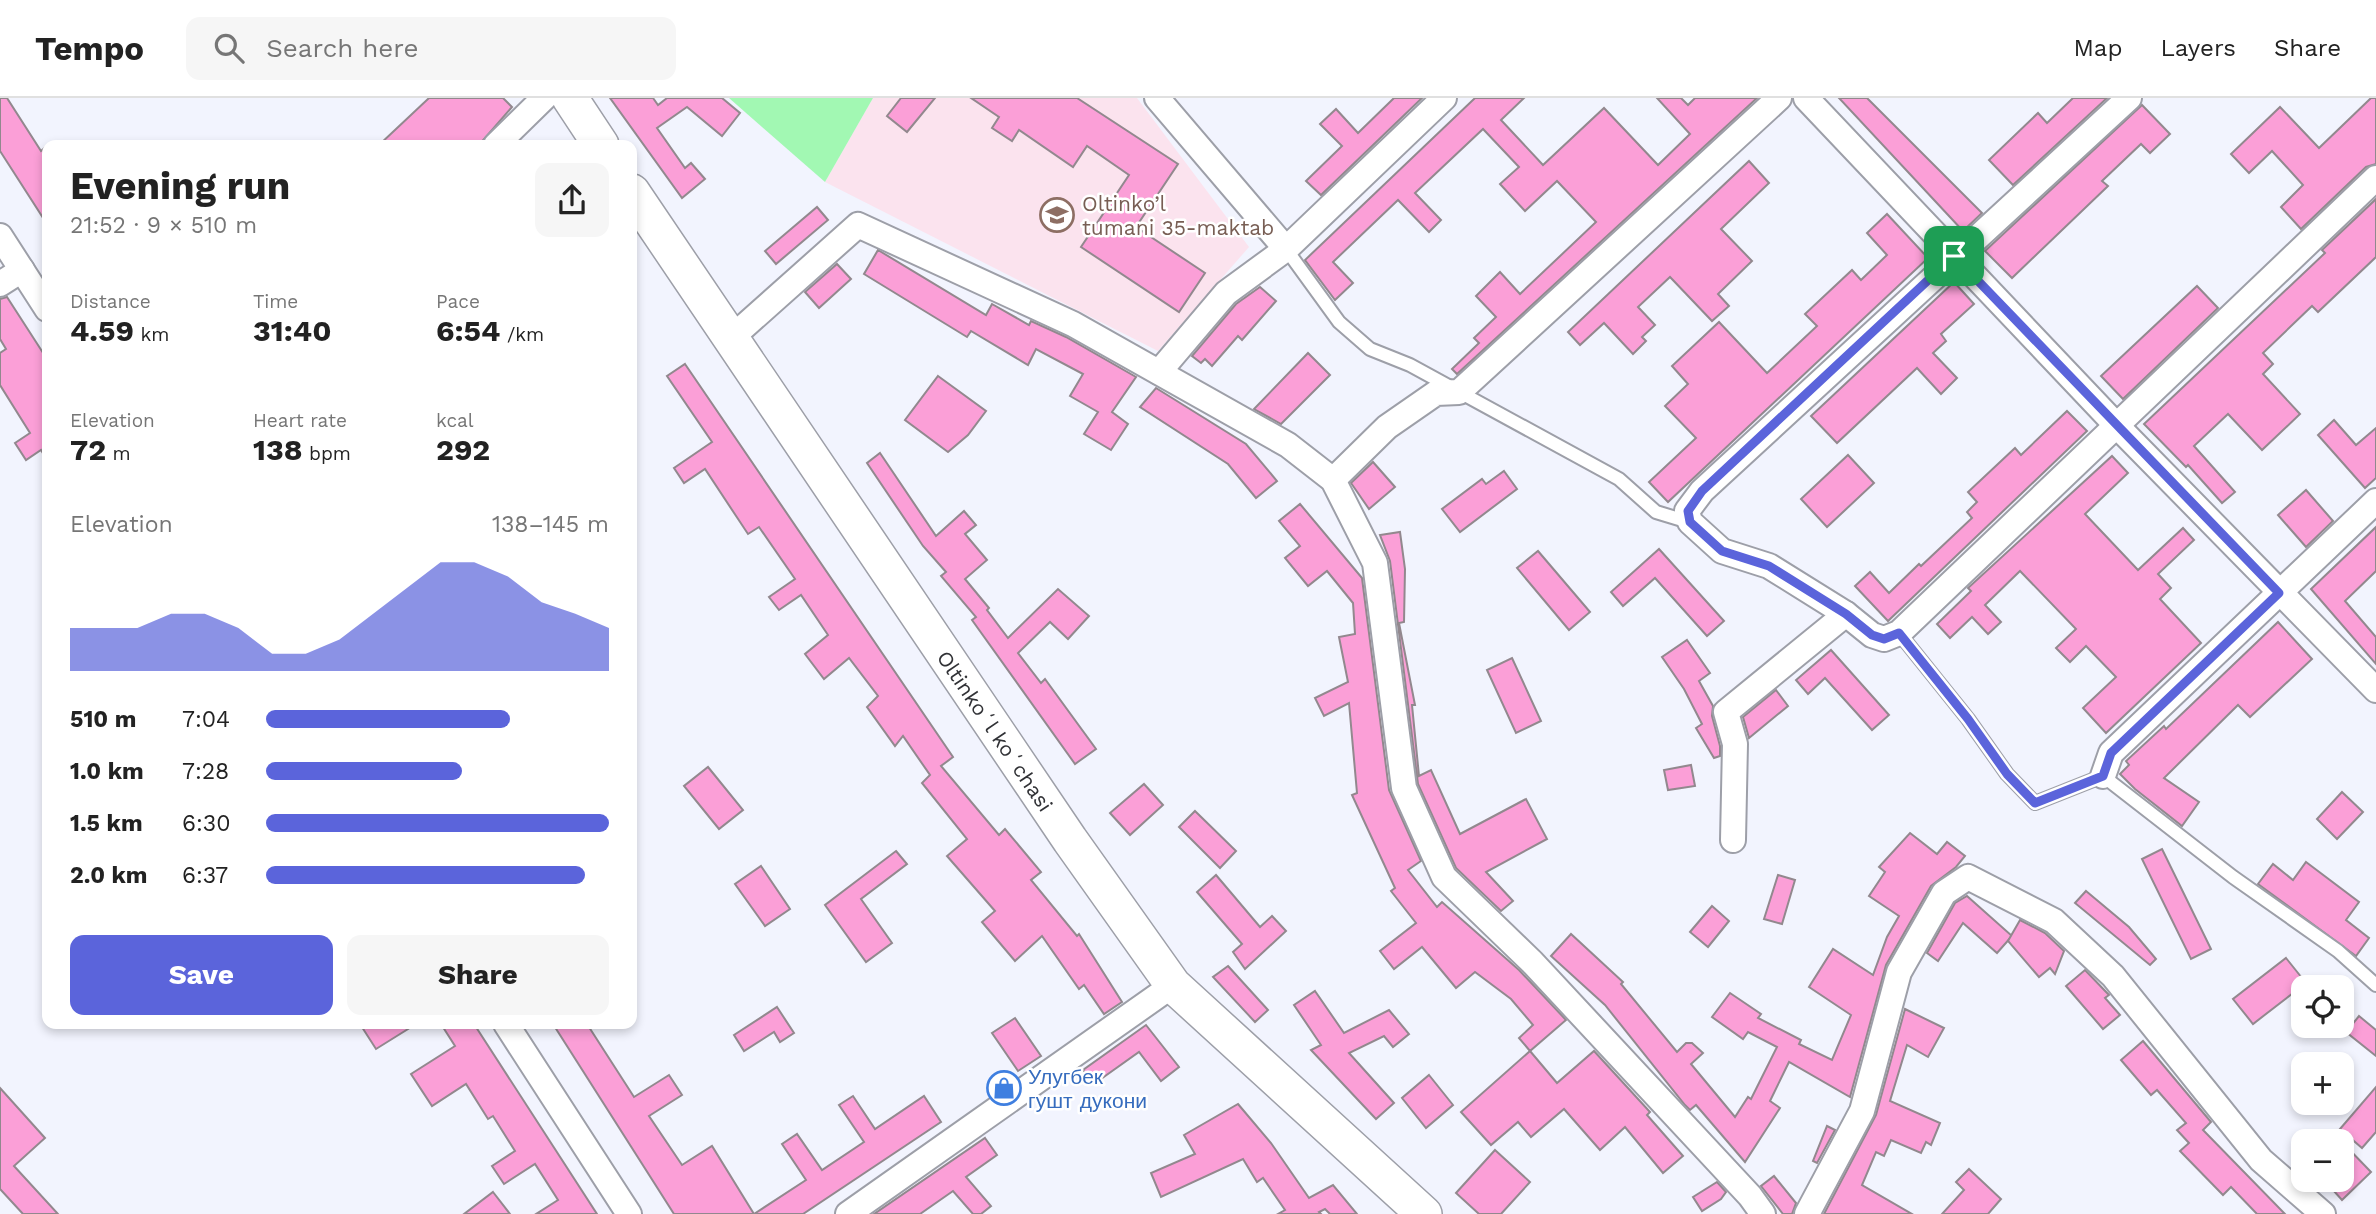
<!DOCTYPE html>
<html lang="en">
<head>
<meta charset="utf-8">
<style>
	:root { --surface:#fff; --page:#f6f6f6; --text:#222; --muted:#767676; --line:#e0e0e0; --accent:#5b64db }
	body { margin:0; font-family:"Work Sans",sans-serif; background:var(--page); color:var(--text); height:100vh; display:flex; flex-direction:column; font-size:26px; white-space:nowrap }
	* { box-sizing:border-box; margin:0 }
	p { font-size:23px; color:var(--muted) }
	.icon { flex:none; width:38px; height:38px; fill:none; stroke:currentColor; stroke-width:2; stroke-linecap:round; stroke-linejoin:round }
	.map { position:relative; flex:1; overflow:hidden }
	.sheet { position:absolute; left:42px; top:42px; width:595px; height:889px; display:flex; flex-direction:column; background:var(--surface); border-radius:14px; box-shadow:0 4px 10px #0003 }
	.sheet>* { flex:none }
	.tools { position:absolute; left:2291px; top:877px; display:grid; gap:14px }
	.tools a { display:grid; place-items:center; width:63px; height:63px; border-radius:14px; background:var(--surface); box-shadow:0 4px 10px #0003; font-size:35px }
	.pin { position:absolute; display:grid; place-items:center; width:60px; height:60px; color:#fff; margin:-30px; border-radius:14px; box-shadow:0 4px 10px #0006 }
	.round { display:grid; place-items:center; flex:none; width:74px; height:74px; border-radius:14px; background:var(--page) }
	.head { display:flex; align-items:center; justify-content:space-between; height:119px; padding:0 28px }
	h1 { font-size:38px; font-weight:700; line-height:52px }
	.stats { display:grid; grid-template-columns:repeat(3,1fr); gap:10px; height:119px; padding:7px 28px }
	.stats div { display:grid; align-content:center }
	.stats b { font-size:30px; font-weight:700 }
	.stats small { font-size:19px; font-weight:400 }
	.stats p { font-size:19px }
	.chart { height:196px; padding:14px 28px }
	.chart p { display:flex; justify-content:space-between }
	.chart svg { width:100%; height:126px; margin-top:7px; fill:var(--accent); opacity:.7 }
	.cta { display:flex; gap:14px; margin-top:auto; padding:14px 28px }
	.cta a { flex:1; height:80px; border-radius:14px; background:var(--accent); color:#fff; font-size:28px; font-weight:700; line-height:80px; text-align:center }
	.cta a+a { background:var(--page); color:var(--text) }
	ul { padding:0 28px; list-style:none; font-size:23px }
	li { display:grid; grid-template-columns:112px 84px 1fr; align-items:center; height:52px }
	li i { height:18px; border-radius:9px; background:var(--accent) }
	header { display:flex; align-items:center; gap:42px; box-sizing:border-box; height:98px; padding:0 35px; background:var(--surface); border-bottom:2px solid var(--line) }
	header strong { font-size:33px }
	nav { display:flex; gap:38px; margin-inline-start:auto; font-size:24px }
	.search { width:490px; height:63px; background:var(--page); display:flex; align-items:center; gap:18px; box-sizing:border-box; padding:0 24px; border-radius:14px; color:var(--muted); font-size:26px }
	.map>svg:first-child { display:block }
</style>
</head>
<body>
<header>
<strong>Tempo</strong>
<div class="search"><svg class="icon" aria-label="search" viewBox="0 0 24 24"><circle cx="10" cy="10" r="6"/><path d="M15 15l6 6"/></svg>Search here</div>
<nav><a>Map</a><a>Layers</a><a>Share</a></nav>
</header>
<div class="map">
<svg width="2376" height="1116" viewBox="0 0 2376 1116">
	<rect width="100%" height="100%" fill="#f2f4fe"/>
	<path fill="#fbe3ee" d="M873 0H1137L1249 149 1158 253 825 84Z"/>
	<path fill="#a2f8b3" d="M729 0H873L825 84Z"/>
	<g fill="#fb9fd7" stroke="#92888e" stroke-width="2">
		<path d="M0 0H7L41 53 47 48V126L0 53Z"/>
		<path d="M429 0H503L512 9 479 47H379Z"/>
		<path d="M610 0H653L658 7 667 0H722L740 15 722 38 687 9 657 30 685 70 691 65 705 81 682 100Z"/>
		<path d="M901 0H935L907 34 887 18Z"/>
		<path d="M971 0H1077L1178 66 1136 129 1205 175 1179 214 1081 149 1129 77 1087 48 1073 69 1019 32 1012 43 992 30 999 19Z"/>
		<path d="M1394 0H1422L1321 97 1306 83 1342 48 1320 26 1336 11 1358 35Z"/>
		<path d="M1475 0H1524L1501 22 1543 67 1604 10 1658 67 1690 36 1657 0H1681L1688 7 1695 0H1757L1457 276 1452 271 1479 245 1474 240 1496 219 1476 198 1500 174 1520 196 1596 124 1557 83 1525 113 1500 86 1519 69 1483 31 1415 95 1441 122 1429 134 1398 102 1333 164 1353 185 1335 202 1305 162Z"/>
		<path d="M1839 0H1867L1982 115 1963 133Z"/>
		<path d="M2073 0H2107L2013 87 1989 62 2038 15 2047 25Z"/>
		<path d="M2371 0H2376V66L2366 69 2301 131 2281 109 2303 87 2272 53 2249 75 2231 56 2280 9 2319 50Z"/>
		<path d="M2142 7 2170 36 2150 55 2141 46 2102 83 2108 88 2012 180 1985 153Z"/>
		<path d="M1749 63 1769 85 1721 131 1752 163 1718 196 1729 208 1712 223 1670 179 1638 209 1655 227 1642 239 1646 243 1633 256 1604 225 1580 247 1568 234Z"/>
		<path d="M2376 101V159L2318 214 2312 208 2263 255 2273 266 2263 276 2300 316 2262 352 2228 316 2194 348 2235 394 2222 405 2188 367 2186 369 2144 326 2325 155 2322 152Z"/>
		<path d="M817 109 828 122 776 166 765 153Z"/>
		<path d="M1887 116 1928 160 1668 404 1649 384 1696 340 1665 308 1688 286 1672 268 1719 224 1767 275 1817 228 1805 216 1852 172 1861 182 1887 157 1867 135Z"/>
		<path d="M878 152 986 217 992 206 1029 227 1031 223 1066 239 1136 279 1112 314 1128 326 1111 352 1084 336 1098 314 1070 298 1083 276 1036 251 1028 267 971 233 967 239 864 176Z"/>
		<path d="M837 166 851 181 819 210 805 194Z"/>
		<path d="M1954 184 1974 206 1941 236 1946 243 1933 255 1957 280 1941 296 1917 270 1837 345 1811 318Z"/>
		<path d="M2197 188 2218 210 2123 301 2101 278Z"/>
		<path d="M1260 189 1276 203 1242 242 1238 238 1212 268 1205 261 1201 265 1192 258 1236 206Z"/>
		<path d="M7 199 47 261V362L41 352 26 362 15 345 30 335 0 287V255L6 251 0 241V201Z"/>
		<path d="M1308 255 1330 277 1281 326 1254 311Z"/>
		<path d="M685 266 953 659 941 668 999 737 1005 731 1041 774 1031 782 1077 838 1079 836 1122 904 1104 916 1084 887 1079 891 1042 838 1015 863 982 824 995 813 947 758 967 741 922 685 930 677 903 638 895 648 867 609 878 598 849 560 824 581 805 556 828 537 801 497 779 512 769 499 795 481 759 429 748 436 705 371 684 385 674 370 712 344 667 278Z"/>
		<path d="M938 278 986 313 968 337 948 354 905 322Z"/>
		<path d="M1156 290 1246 346 1277 383 1256 400 1228 366 1140 309Z"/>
		<path d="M2067 313 2087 333 1888 523 1855 488 1870 474 1889 495 1919 466 1921 468 1972 420 1967 414 1977 404 1968 394 2015 350 2021 357Z"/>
		<path d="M2334 322 2356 347 2376 330V380L2365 390 2318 337Z"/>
		<path d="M880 355 936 438 964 413 976 427 965 436 987 462 965 481 989 510 987 512 1008 540 1058 491 1089 518 1068 541 1050 524 1018 555 1041 585 1045 581 1096 651 1075 666 972 522 976 519 941 478 946 474 923 448 867 365Z"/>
		<path d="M1848 357 1874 385 1827 429 1801 401Z"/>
		<path d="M2112 358 2128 375 2085 416 2138 472 2183 430 2194 442 2158 476 2171 490 2160 501 2201 545 2106 635 2083 610 2116 579 2086 548 2070 564 2056 550 2076 531 2020 473 1985 507 2001 524 1988 536 1972 519 1950 540 1937 526 1971 493 1968 490Z"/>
		<path d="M1373 364 1395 389 1369 411 1351 385Z"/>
		<path d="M1504 373 1517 391 1460 434 1442 411 1482 381 1486 386Z"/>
		<path d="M2306 392 2333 423 2306 449 2278 417Z"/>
		<path d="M1300 406 1362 480 1389 692 1421 763 1408 772 1437 809 1442 804 1519 872 1566 922 1530 953 1519 940 1533 927 1511 901 1475 874 1456 890 1422 849 1394 871 1380 853 1416 825 1391 793 1395 790 1352 697 1357 695 1349 605 1324 618 1315 600 1348 584 1339 539 1355 536 1353 505 1327 473 1308 488 1285 460 1300 448 1279 423Z"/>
		<path d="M2376 429V473L2345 503 2376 539V566L2311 491Z"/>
		<path d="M1400 434 1405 471 1404 524 1399 525 1415 607H1412L1419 678 1431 672 1460 736 1526 701 1547 741 1486 774 1513 803 1501 813 1456 770 1418 686 1390 463 1380 437Z"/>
		<path d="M1659 451 1724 523 1707 538 1655 480 1623 508 1611 494Z"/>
		<path d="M1538 453 1590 514 1569 532 1517 470Z"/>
		<path d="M2278 524 2312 561 2250 619 2238 607 2164 680 2199 704 2182 728 2135 691 2120 676 2129 667 2126 663 2164 628 2166 631Z"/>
		<path d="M1687 542 1710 575 1699 583 1713 608 1712 618 1720 648V658L1714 660 1696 630 1702 626 1684 591 1662 559Z"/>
		<path d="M1831 552 1889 617 1872 632 1825 580 1808 596 1796 582Z"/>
		<path d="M1512 560 1541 623 1516 635 1487 572Z"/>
		<path d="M1776 592 1788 608 1749 640 1743 619Z"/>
		<path d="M1691 667 1695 688 1668 692 1664 672Z"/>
		<path d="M708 669 743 712 719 731 684 688Z"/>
		<path d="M1144 686 1163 707 1130 737 1110 715Z"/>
		<path d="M2342 694 2363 714 2337 741 2317 721Z"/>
		<path d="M1195 713 1236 753 1220 770 1179 729Z"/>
		<path d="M1910 735 1937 756 1947 744 1965 758 1956 769 1931 788 1886 867 1850 999 1789 964 1770 1003 1780 1010 1745 1064 1696 1007 1690 1012 1685 1007 1605 907 1551 858 1571 836 1623 884 1621 886 1677 954 1686 945H1692L1703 955 1691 966 1735 1019 1748 999 1751 1001 1777 949 1748 934 1743 941 1712 919 1730 895 1761 916 1758 920 1801 942 1799 946 1832 962 1851 917 1809 889 1833 851 1873 877 1887 839 1899 818 1869 798 1885 774 1879 769Z"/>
		<path d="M2162 751 2211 851 2191 861 2142 761Z"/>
		<path d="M896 753 907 766 861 801 892 845 866 864 825 807Z"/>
		<path d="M2306 764 2359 804 2346 822 2369 840 2356 858 2258 786 2273 766 2293 782Z"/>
		<path d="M761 768 790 811 765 828 735 786Z"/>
		<path d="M1216 777 1260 829 1272 818 1286 833 1245 871 1233 854 1242 846 1197 794Z"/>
		<path d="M1778 777 1795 782 1782 826 1764 821Z"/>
		<path d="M2086 793 2129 829 2156 861 2150 867 2075 805Z"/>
		<path d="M1967 798 2012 838 1997 855 1963 825 1938 863 1927 855 1955 805Z"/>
		<path d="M1712 808 1729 823 1708 849 1690 834Z"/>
		<path d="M2020 822 2045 835 2064 853 2055 876 2050 870 2039 879 2008 843Z"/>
		<path d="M2286 860 2306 885 2253 926 2233 901Z"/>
		<path d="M1228 868 1268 912 1255 924 1213 879Z"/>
		<path d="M2085 872 2109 897 2105 900 2120 917 2103 931 2066 888Z"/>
		<path d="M1315 893 1344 935 1389 912 1409 936 1393 949 1384 938 1349 955 1394 1005 1376 1021 1311 952 1321 947 1294 907Z"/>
		<path d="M777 909 794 935 780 944 774 934 744 953 734 937Z"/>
		<path d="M1905 911 1944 930 1928 959 1907 947 1890 1003 1940 1025 1931 1047 1926 1044 1921 1055 1891 1042 1884 1058 1876 1054 1862 1087 1912 1116H1824L1876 1017Z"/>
		<path d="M2359 918 2376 932V958L2346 934Z"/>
		<path d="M1015 920 1041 958 1018 973 992 935Z"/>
		<path d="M360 926H416L376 951Z"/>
		<path d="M441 926H474L597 1116H536L558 1102 535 1066 504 1086 492 1068 515 1053 493 1018 488 1021 466 986 432 1008 411 976 455 948Z"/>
		<path d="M553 926H587L634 999 669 977 682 997 649 1018 682 1067 712 1048 754 1116 806 1082 782 1046 797 1036 822 1072 864 1044 839 1007 853 998 875 1031 924 998 941 1024 803 1116H674Z"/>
		<path d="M1146 927 1179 969 1161 983 1139 954 1094 986 1083 972Z"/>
		<path d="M2143 943 2211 1024 2203 1032 2285 1116H2257L2231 1089 2223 1097 2180 1053 2189 1045 2177 1032 2186 1025 2157 992 2151 997 2121 962Z"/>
		<path d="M1530 953 1557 985 1594 953 1650 1014 1647 1017 1683 1058 1663 1075 1625 1029 1600 1052 1564 1011 1531 1039 1518 1024 1491 1047 1461 1014Z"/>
		<path d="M1429 977 1453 1007 1426 1030 1402 1000Z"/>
		<path d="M2376 989V1034L2362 1050 2340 1031Z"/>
		<path d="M0 990 45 1040 14 1068 58 1116H23L0 1091Z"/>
		<path d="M1238 1006 1271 1045 1309 1100 1333 1087 1357 1116H1330L1325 1111 1319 1114 1321 1116H1278L1285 1112 1263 1080 1257 1084 1243 1061 1161 1099 1151 1075 1195 1056 1184 1037Z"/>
		<path d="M1827 1028 1835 1032 1817 1065 1813 1063Z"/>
		<path d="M985 1040 997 1057 966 1079 991 1108 981 1116H973L953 1093 920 1116H874Z"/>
		<path d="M2342 1044 2371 1074 2342 1102 2324 1082H2342Z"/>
		<path d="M1495 1052 1530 1084 1501 1116H1479L1456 1095Z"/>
		<path d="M1969 1071 2001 1101 1988 1116H1942L1964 1092 1956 1084Z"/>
		<path d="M1774 1078 1796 1105 1792 1116H1783L1761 1088Z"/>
		<path d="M1717 1084 1726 1094 1721 1101 1702 1113 1693 1099Z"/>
		<path d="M493 1094 510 1116H464Z"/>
	</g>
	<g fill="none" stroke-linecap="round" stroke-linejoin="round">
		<g stroke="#9d9fa8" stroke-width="16">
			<g id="lane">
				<path d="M1286 151 1339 224 1370 251 1410 267 1619 381 1656 414 1689 424"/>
				<path d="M1899 535 1968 621 2007 676 2035 705 2103 678 2233 779 2338 853 2376 887"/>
			</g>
		</g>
		<g stroke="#9d9fa8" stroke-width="28">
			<g id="street">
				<path d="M1157 0 1286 151 1226 195 1159 274"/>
				<path d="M1806 0 2118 329 2376 592"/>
				<path d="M2129 0 1702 393 1687 413 1690 424 1722 453 1769 468 1846 516 1872 537 1884 541 1899 535 2376 80"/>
				<path d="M496 47 544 0"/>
				<path d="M0 138 47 211"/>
				<path d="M1286 151 1444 0"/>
				<path d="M0 186 22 172"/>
				<path d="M729 242 858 127 1073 226 1288 347 1333 382 1375 465 1404 690 1444 779 1532 864 1750 1098 1763 1116"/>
				<path d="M1333 382 1387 329 1436 295 1459 294 1779 0"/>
				<path d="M2103 678 2111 655 2376 403"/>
				<path d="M1733 742 1735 646 1726 614 1846 516"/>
				<path d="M506 926 629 1116"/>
				<path d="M848 1116 1173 887"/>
				<path d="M1807 1116 1862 1013 1899 874 1944 795 1968 779 2054 823 2113 878 2261 1062 2323 1116"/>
			</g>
		</g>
		<g stroke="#9d9fa8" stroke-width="38">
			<g id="secondary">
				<path d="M570 0 601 47"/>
				<path d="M632 94 1070 742 1173 887 1424 1116"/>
			</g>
		</g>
		<use href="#lane" stroke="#fff" stroke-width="12"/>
		<use href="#street" stroke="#fff" stroke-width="24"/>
		<use href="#secondary" stroke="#fff" stroke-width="35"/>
	</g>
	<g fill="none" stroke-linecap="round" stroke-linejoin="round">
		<g stroke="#fff" stroke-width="14">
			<path id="route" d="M1954 158 2279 495 2111 655 2103 678 2035 705 2007 676 1968 621 1899 535 1884 541 1872 537 1846 516 1769 468 1722 453 1690 424 1688 413 1702 393Z"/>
		</g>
		<use href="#route" stroke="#5b64db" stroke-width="9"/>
	</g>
	<defs>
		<g id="school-ring" transform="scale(1.75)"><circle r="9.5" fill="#fff" stroke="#8d6e63" stroke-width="1.5"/><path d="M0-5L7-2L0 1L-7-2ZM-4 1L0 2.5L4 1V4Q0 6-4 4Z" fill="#8d6e63"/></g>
		<g id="shop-ring" transform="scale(1.75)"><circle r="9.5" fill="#fff" stroke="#3f7fe0" stroke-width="1.5"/><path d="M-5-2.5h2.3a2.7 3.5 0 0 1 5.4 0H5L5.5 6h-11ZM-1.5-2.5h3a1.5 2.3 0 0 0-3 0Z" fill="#3f7fe0"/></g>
	</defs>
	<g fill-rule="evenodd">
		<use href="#school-ring" x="1057" y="117"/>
		<use href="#shop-ring" x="1004" y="990"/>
	</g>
	<g text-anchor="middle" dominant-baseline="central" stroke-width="5" stroke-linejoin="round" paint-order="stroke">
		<g font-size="21" fill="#785e54" stroke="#fff" text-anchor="start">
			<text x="1082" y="105">Oltinko’l<tspan x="1082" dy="24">tumani 35-maktab</tspan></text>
		</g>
		<g font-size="21" fill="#313236" stroke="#fff">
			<text transform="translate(995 633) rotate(56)">Oltinkoʻl koʻchasi</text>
		</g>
		<g font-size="21" fill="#366cbe" stroke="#fff" text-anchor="start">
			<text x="1028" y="978">Улугбек<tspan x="1028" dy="24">гушт дукони</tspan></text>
		</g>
	</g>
</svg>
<div class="tools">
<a><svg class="icon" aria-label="locate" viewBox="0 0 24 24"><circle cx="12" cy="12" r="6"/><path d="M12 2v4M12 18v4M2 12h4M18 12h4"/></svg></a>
<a>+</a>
<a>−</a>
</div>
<div class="pin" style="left:1954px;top:158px;background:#1e9e55"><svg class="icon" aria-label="arrive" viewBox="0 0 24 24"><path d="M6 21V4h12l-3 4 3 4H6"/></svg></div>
<section class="sheet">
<div class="head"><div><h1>Evening run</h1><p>21:52 · 9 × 510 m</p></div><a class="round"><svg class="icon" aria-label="share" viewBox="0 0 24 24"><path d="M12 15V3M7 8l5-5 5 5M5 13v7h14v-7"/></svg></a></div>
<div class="stats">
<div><p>Distance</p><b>4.59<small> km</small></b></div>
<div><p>Time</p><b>31:40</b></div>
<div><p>Pace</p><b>6:54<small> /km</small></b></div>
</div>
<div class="stats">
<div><p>Elevation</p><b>72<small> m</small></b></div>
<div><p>Heart rate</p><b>138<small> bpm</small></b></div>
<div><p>kcal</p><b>292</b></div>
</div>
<div class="chart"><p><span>Elevation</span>138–145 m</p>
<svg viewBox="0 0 160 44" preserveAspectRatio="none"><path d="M0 44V29L10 29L20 29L30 24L40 24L50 29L60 38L70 38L80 33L90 24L100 15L110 6L120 6L130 11L140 20L150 24L160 29V44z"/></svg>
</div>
<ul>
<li><b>510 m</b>7:04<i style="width:71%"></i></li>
<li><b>1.0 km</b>7:28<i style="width:57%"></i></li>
<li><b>1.5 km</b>6:30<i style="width:100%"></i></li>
<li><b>2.0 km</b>6:37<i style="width:93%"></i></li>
</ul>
<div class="cta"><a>Save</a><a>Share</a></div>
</section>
</div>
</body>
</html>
